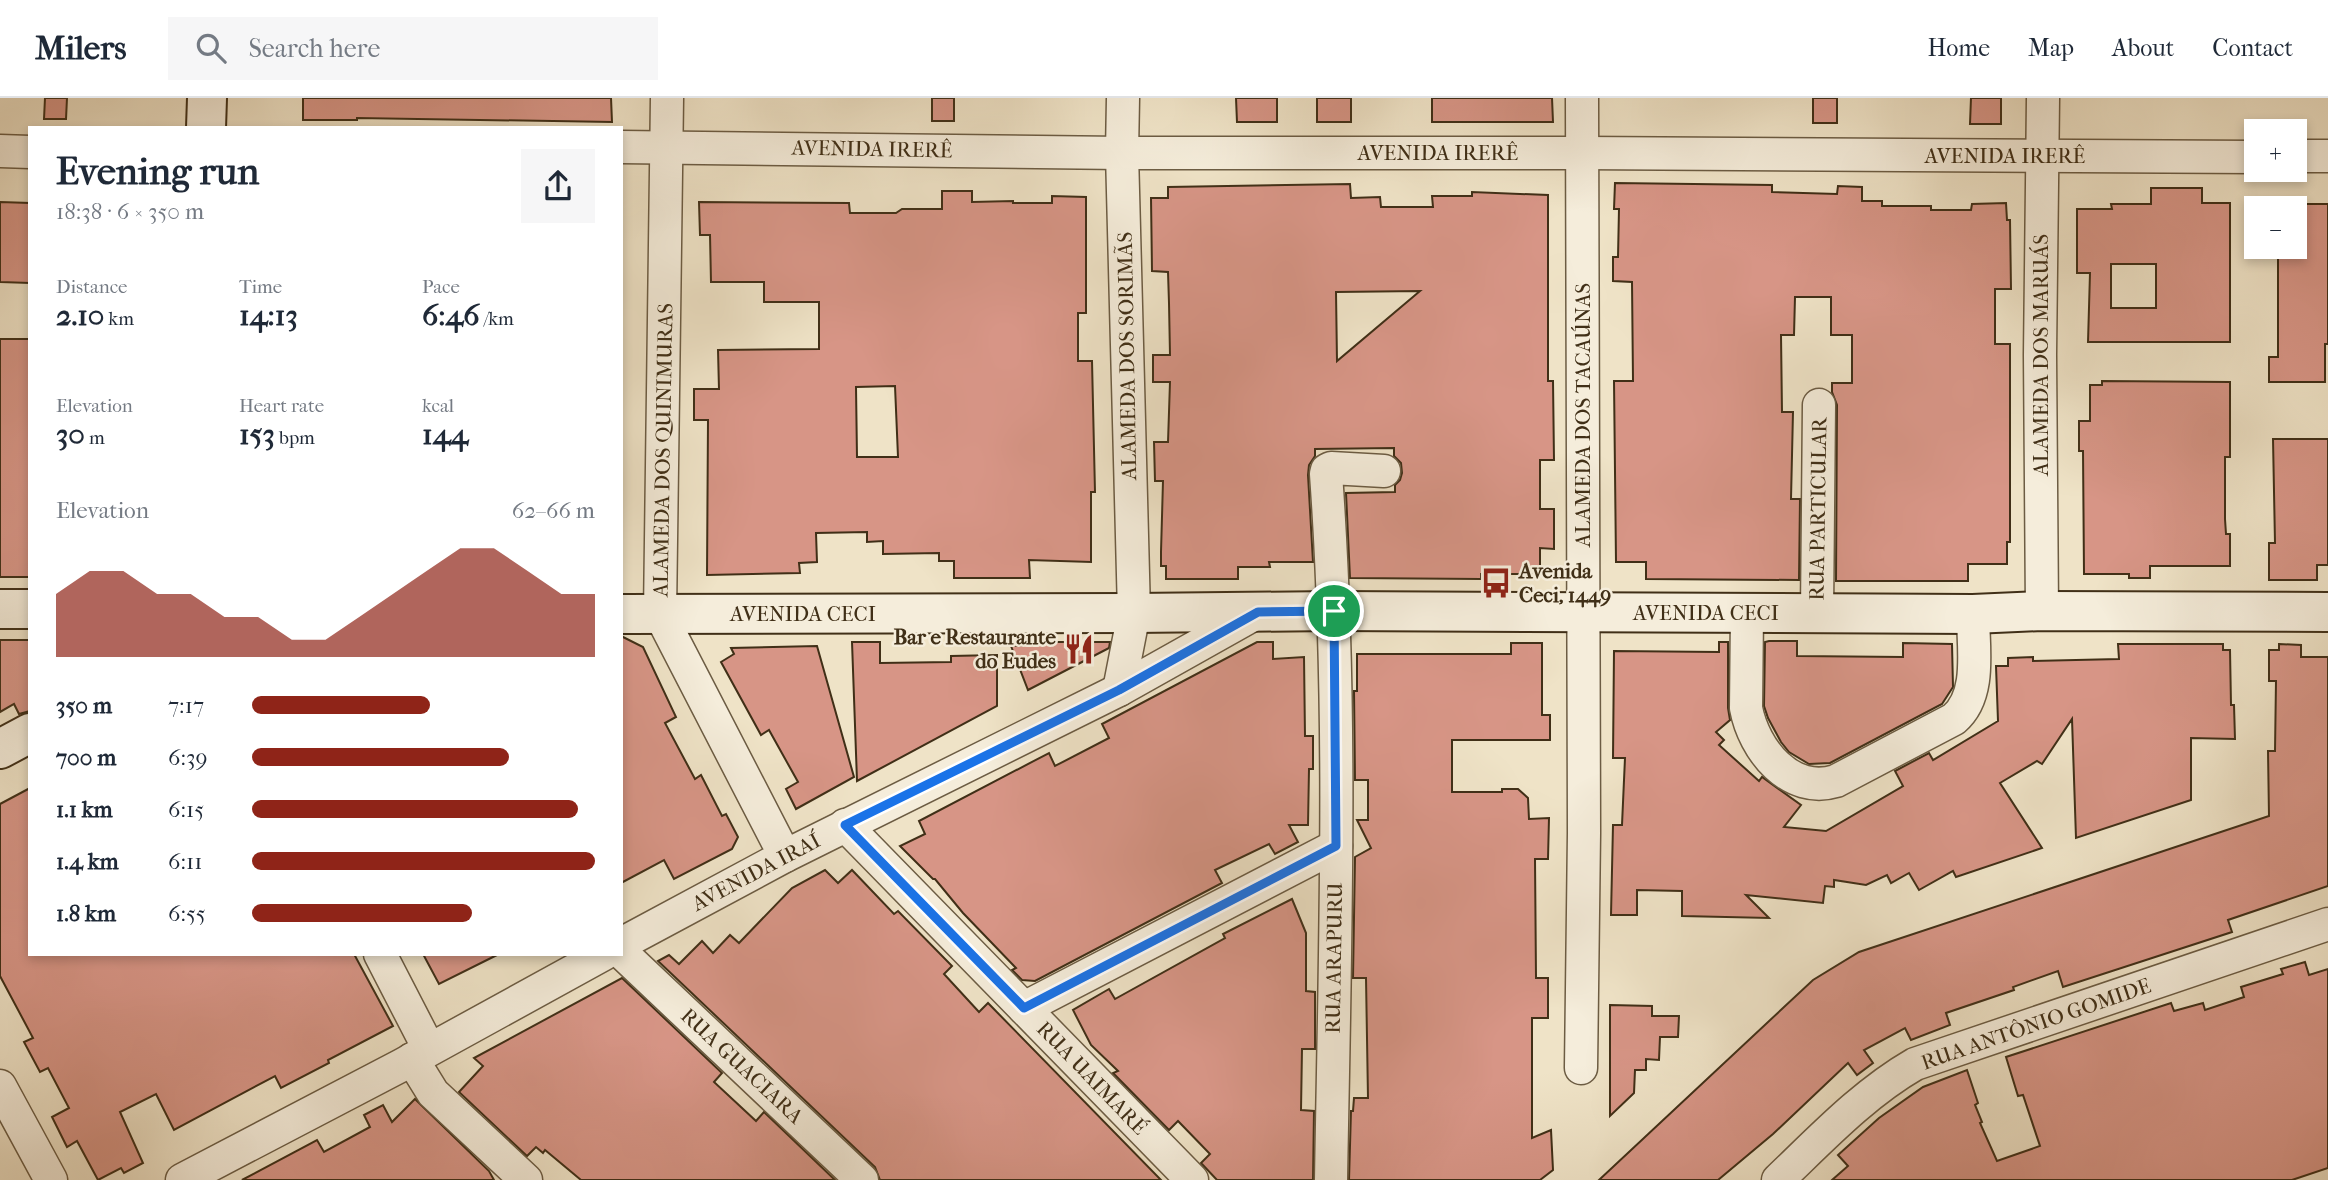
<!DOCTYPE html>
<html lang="en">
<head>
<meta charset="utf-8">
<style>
	:root { --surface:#fff; --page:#f6f6f7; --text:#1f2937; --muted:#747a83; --line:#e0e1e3; --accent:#8f2418 }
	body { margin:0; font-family:"IM FELL French Canon",serif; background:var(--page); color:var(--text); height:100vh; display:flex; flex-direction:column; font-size:26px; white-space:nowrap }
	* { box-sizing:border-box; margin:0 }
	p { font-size:23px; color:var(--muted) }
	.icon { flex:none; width:38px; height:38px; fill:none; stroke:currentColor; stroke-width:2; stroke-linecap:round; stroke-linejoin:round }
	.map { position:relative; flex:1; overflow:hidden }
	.sheet { position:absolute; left:28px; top:28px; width:595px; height:830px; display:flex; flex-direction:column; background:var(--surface); border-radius:0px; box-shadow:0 4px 10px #0003 }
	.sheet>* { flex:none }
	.controls { position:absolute; left:2244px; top:21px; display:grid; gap:14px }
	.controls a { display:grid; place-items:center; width:63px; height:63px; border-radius:0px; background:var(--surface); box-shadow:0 4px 10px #0003; font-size:35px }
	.pin { position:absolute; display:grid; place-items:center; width:60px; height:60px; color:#fff; margin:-30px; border:4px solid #fff; border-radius:50%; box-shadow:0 2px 7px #0007 }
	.round { display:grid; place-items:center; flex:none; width:74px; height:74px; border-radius:0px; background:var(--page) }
	.head { display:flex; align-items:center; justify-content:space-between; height:119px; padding:0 28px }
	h1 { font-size:38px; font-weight:700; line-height:52px }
	.stats { display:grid; grid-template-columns:repeat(3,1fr); gap:10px; height:119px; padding:7px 28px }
	.stats div { display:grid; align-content:center }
	.stats b { font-size:30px; font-weight:700 }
	.stats small { font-size:19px; font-weight:400 }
	.stats p { font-size:19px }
	.chart { height:196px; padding:14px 28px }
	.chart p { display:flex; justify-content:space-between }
	.chart svg { width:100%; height:126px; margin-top:7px; fill:var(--accent); opacity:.7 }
	ul { padding:0 28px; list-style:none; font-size:23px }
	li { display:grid; grid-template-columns:112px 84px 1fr; align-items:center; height:52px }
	li i { height:18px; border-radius:9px; background:var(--accent) }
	header { display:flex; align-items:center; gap:42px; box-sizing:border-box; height:98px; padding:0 35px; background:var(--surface); border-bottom:2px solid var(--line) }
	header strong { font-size:33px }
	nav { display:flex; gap:38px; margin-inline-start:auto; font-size:24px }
	.search { width:490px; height:63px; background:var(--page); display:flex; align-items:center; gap:18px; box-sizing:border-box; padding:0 24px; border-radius:0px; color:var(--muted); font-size:26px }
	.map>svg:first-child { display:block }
</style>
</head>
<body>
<header>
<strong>Milers</strong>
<div class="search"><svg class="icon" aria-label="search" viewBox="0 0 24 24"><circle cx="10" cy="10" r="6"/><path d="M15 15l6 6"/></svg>Search here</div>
<nav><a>Home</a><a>Map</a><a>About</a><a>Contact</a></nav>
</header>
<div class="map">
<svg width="2328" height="1082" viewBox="0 0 2328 1082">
	<rect width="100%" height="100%" fill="#efe3c7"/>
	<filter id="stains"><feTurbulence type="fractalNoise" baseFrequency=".00286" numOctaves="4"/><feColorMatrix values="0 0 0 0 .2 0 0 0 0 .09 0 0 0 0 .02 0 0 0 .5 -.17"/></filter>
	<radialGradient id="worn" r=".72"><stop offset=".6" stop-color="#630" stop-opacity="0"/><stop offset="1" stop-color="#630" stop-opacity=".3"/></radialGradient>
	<g fill="#d79586" stroke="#402f17" stroke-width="2" fill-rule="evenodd">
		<path d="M45 0H67L66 21H44Z"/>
		<path d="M303 0H611L612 24 357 20V22H303Z"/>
		<rect x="932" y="0" width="22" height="23"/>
		<path d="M1236 0H1277V24H1237Z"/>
		<rect x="1317" y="0" width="34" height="24"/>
		<path d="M1432 0H1552L1553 24H1432Z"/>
		<rect x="1813" y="0" width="24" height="25"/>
		<path d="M1971 0H2001V26H1970Z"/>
		<path d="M1615 85 1772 87V94L1837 96 1838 88 1862 89V103H1882V108H1931V112H1971L1972 106 2006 105 2007 122H2010L2011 191H1995V246H2010V444H2007V466H1968V483H1836L1837 307 1832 294V285H1852V237H1831V199H1795L1794 237H1781L1782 314H1793L1791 401H1800L1799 482 1646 481V464H1616L1614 283H1633L1632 184 1613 183V159H1618L1619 111H1614Z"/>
		<path d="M1350 86 1351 100 1380 99 1381 109H1433L1432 98H1472V94L1548 97V283H1553L1554 362H1540V411H1554V451L1540 450V476H1481V481L1350 480 1346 395 1395 394V387L1400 382 1402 375 1401 365 1394 358V350L1315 351V358L1309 367 1308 377 1313 464H1269L1270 469H1238V481H1166V468H1161V454L1163 383H1155L1154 344H1168L1170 284H1153V257H1170L1169 205 1168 174 1152 173 1151 100H1168V89ZM1420 193 1337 263 1336 194Z"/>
		<path d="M2151 90H2202V105H2230V244H2088L2090 175H2077V111H2112L2111 106H2151ZM2111 166H2156V210H2111Z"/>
		<path d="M942 93H972V104L1013 103V105H1052V98L1086 99V215H1078V263H1092L1095 394H1091V464L1029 462 1030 480H954V463H939V455L883 456V443L867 444V434L816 435 817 464 799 465 800 475 707 477 708 322H694V291H719L718 252 819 251V204H764V184H711L710 137H700L699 104 849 105 850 115H896L902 111H942ZM895 288 898 359H857L856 289Z"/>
		<path d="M0 104 30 105V185L0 184Z"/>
		<path d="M2278 106H2328V246H2325V284H2269V259H2278V149H2294V110H2278Z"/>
		<rect x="0" y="241" width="30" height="238"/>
		<path d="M2102 283 2230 284V359H2225V421L2226 436H2230V468H2150V480H2129V476H2084L2083 353H2079V323H2090V287H2102Z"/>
		<path d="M2273 341H2328V467H2317V482H2269V445H2275Z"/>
		<path d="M621 538 643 549 676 619 665 625 695 681 701 677 722 718 726 716 738 739 732 751 674 781 664 762 621 785Z"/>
		<path d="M0 542H30V613L19 616 14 606 0 614Z"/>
		<path d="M1769 543H1797V558L1903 559V545L1952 546 1953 589 1942 606 1830 665 1809 666 1789 654 1781 644 1768 620 1764 608 1765 544Z"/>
		<path d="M852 544H880V565L951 564V558L997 557V608L857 683Z"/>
		<path d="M1025 544H1110L1109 550 1028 592 1011 548 1025 547Z"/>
		<path d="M1257 544H1273V561L1304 559 1305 638H1313V671H1309L1308 727H1289L1298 744 1275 756 1269 746 1215 772 1222 785 1035 883 1022 882 1012 872 1016 870 963 815 935 781H933L900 748 925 736 919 723 1049 655 1055 668 1109 640 1102 626Z"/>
		<path d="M1719 544H1728V610L1730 622 1716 634 1724 642 1719 647 1759 683 1762 679 1801 707 1784 729 1826 733 1903 688 1895 673 1929 655 1933 662 1998 623 1996 568H2008V560L2033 559V563L2119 561 2118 546H2223V552H2230L2231 607H2234L2235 641 2191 640V702L2076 740 2072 621 2042 666 2037 663 2000 685 2042 750 1956 779 1953 773 1919 792 1909 775 1891 785 1887 777 1866 787 1834 782V789L1825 788 1823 805 1746 797 1769 820 1682 818V793L1637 792V817H1611L1613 727H1622L1625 660H1613L1614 553 1719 554Z"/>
		<path d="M1511 545H1542V617H1550V642H1452V694H1502V691H1518L1528 700 1529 721 1549 720 1548 761H1535L1536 880H1548V920H1532V1040L1551 1032 1553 1072 1540 1082H1349L1351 1013H1353L1354 1000H1368L1366 880H1353L1355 759 1371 750 1357 722H1368V682H1355L1354 593H1357V556H1511Z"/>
		<path d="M2279 546 2301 547V559H2328V788L2228 822 2232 834 2063 889 2058 873 2013 889 2014 892 1946 915 1950 927 1911 942 1905 930 1864 952 1873 965 1857 977 1848 965 1773 1036 1718 1082H1599L1813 882 1859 854 2269 718 2268 653H2275L2276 583H2269V552H2279Z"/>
		<path d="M817 548 854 679 796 711 786 691 798 684 769 632 761 637 721 564 734 556 731 550Z"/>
		<path d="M30 690V856H354L393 928 328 962 329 965 281 990 275 978 174 1032 156 996 120 1014 143 1065 124 1075 121 1070 98 1082 77 1043 67 1049 52 1019 69 1010 48 970 40 974 24 944 33 940 0 878V706Z"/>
		<path d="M825 772 838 785 852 772 894 816 898 813 952 868 944 876 979 914 988 905 1161 1082H880L875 1069 658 863 669 857 679 866 702 843 713 855 730 837 739 845 792 790Z"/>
		<path d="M1292 801 1306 835V893L1315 894V951H1302L1301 1012 1314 1013 1313 1082H1217L1201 1065 1210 1056 1178 1023 1169 1032 1113 975 1118 973 1091 947 1073 912 1109 891 1115 901 1225 840 1223 836Z"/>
		<path d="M423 856H499L439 886Z"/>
		<path d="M2305 864 2309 877 2328 871V1070L2292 1082H1832L1848 1068 1838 1057 1879 1020 1923 989 1967 972 1978 1005 1975 1007 1982 1024 1980 1025 1997 1063 2040 1048 2023 997 2018 998 2006 959 2171 905 2174 913 2203 905 2205 912 2244 899 2241 889 2283 876 2281 871Z"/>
		<path d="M622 880 722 975 714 984 756 1023 764 1014 835 1082H581L545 1052 543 1055 536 1049 527 1058 459 994 483 968 474 960Z"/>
		<path d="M1610 907 1652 908V918H1679L1678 939H1660L1659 962 1646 961V972H1635L1634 995 1610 1018Z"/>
		<path d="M415 1001 489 1073 494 1082H242L317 1042 324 1054 370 1029 364 1017 383 1007 392 1024Z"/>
	</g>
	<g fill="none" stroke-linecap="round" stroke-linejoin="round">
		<g stroke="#6c5c43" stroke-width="35">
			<g id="street">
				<path d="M667 0 660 516 785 758"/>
				<path d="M621 49 1122 55H1582L2256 59"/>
				<path d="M0 53 30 54"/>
				<path d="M2294 58H2328"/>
				<path d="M2042 513 2040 257 2043 0"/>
				<path d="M1817 514 1819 307"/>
				<path d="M1747 515 1746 610C1754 652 1790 697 1836 683L1954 621C1982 597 1973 550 1973 516"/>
				<path d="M1119 592 1134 515 1122 55 1123 0"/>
				<path d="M845 727 1192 1082"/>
				<path d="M621 846 785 758 1119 592 1258 514"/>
				<path d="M621 854 862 1082"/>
				<path d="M380 856 429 951"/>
				<path d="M1024 910 1336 748"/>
				<path d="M412 961 433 995 526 1082"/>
				<path d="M1581 970 1584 735 1582 0"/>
				<path d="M0 988 51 1082"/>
				<path d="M182 1082 402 967 604 856"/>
				<path d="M1331 1082C1335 847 1343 611 1326 376L1327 372 1331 370 1384 373"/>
				<path d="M1778 1082C1821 1041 1863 996 1915 966L2328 826"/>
			</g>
		</g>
		<g stroke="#402f17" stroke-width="42">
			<g id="secondary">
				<path d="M206 30 207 0"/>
				<path d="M0 511H30"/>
				<path d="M621 516 1134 515 1334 513 1973 516 2042 513 2328 514"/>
				<path d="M0 651 30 635"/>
			</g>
		</g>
		<use href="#street" stroke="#f5eddb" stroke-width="32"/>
		<use href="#secondary" stroke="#f5eddb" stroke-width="38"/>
	</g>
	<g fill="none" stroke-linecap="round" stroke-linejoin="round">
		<g stroke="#fff" stroke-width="14">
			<path id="route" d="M1334 513 1336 748 1024 910 845 727 1119 592 1258 514Z"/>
		</g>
		<use href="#route" stroke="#1a73e8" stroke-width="9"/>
	</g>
	<defs>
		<g id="bus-bare" transform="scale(2.415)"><path d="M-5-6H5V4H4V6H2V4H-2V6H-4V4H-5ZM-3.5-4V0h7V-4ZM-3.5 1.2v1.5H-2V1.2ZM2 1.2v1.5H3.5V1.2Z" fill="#8f2418" stroke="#f5eddb" stroke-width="2.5" paint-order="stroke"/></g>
		<g id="restaurant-bare" transform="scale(2.415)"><path d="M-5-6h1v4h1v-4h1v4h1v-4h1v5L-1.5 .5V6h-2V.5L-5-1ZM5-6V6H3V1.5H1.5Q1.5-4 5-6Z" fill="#8f2418" stroke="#f5eddb" stroke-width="2.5" paint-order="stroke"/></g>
	</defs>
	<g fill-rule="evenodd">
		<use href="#bus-bare" x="1496" y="485"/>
		<use href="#restaurant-bare" x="1079" y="551"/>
	</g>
	<g text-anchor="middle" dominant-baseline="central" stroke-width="5" stroke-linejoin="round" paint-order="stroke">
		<g font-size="21" fill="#402f17" stroke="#f5eddb">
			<text transform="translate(872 51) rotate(1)">AVENIDA IRERÊ</text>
			<text x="1438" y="55">AVENIDA IRERÊ</text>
			<text x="2005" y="58">AVENIDA IRERÊ</text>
			<text transform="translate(2041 257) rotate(-90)">ALAMEDA DOS MARUÁS</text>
			<text transform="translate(1127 258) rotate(-91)">ALAMEDA DOS SORIMÃS</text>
			<text transform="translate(1583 317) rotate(-90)">ALAMEDA DOS TACAÚNAS</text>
			<text transform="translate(663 352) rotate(-89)">ALAMEDA DOS QUINIMURAS</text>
			<text transform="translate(1818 411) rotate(-89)">RUA PARTICULAR</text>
			<text x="1706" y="515">AVENIDA CECI</text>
			<text x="803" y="516">AVENIDA CECI</text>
			<text transform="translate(756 774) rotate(-28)">AVENIDA IRAÍ</text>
			<text transform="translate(1334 860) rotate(-89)">RUA ARAPURU</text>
			<text transform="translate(2036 926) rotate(-19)">RUA ANTÔNIO GOMIDE</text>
			<text transform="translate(742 968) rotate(43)">RUA GUACIARA</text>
			<text transform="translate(1092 980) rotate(46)">RUA UAIMARÉ</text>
		</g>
		<g font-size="21" font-weight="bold" fill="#402f17" stroke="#f5eddb" text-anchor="start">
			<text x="1519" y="473">Avenida<tspan x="1519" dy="24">Ceci, 1449</tspan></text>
			<text x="1056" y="539" text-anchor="end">Bar e Restaurante<tspan x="1056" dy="24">do Eudes</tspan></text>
		</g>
	</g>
	<rect width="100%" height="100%" filter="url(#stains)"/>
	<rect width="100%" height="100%" fill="url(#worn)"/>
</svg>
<div class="controls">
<a>+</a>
<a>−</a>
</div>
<div class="pin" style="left:1334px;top:513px;background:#1e9e55"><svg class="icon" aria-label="arrive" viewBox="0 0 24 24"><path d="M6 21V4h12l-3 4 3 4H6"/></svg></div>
<section class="sheet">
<div class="head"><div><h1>Evening run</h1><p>18:38 · 6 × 350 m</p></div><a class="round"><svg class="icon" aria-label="share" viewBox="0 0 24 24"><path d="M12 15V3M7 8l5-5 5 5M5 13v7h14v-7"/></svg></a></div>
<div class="stats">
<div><p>Distance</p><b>2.10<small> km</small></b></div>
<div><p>Time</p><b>14:13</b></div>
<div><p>Pace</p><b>6:46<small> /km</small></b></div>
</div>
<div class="stats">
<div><p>Elevation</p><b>30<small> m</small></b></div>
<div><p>Heart rate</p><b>153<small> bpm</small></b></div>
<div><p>kcal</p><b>144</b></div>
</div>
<div class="chart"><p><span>Elevation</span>62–66 m</p>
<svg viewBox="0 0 160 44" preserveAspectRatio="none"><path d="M0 44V22L10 14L20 14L30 22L40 22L50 30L60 30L70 38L80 38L90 30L100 22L110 14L120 6L130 6L140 14L150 22L160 22V44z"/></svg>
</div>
<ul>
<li><b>350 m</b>7:17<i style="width:52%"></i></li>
<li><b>700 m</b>6:39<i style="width:75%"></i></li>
<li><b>1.1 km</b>6:15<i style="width:95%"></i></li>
<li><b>1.4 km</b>6:11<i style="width:100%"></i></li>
<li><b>1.8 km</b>6:55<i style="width:64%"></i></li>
</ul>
</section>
</div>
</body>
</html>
